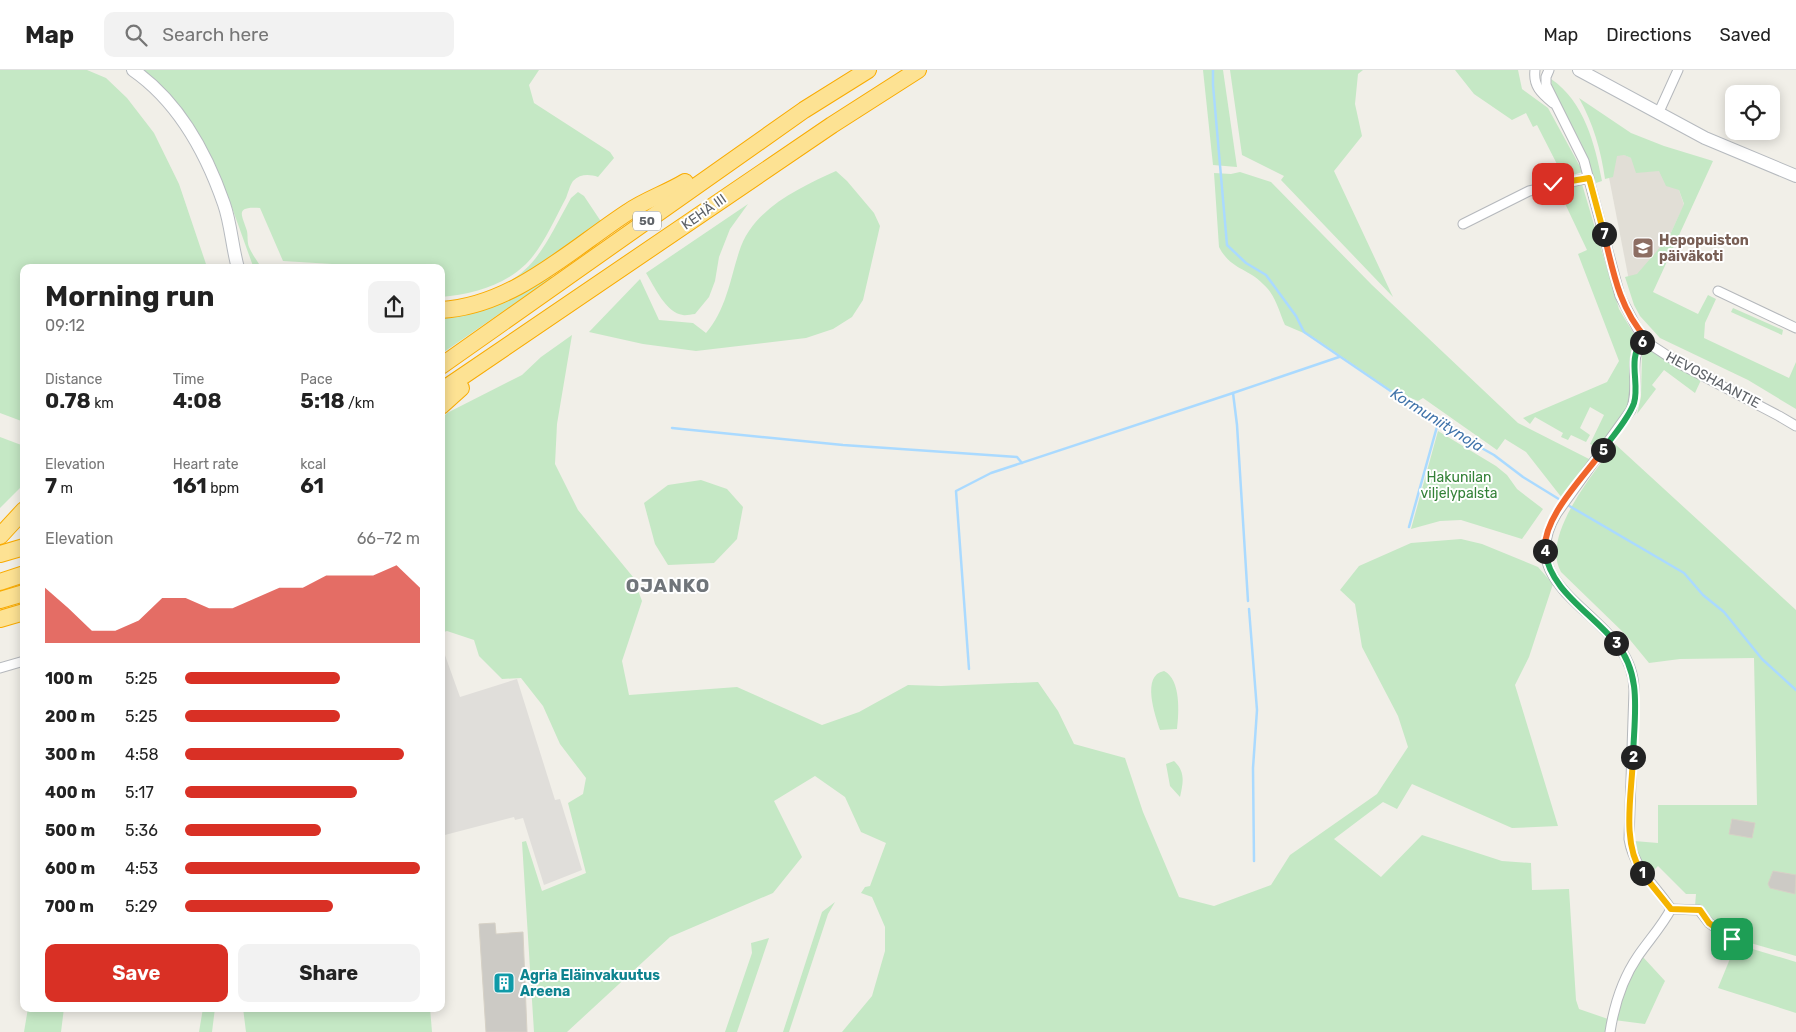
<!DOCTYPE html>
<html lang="en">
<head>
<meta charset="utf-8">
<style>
	:root { --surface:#fff; --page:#f2f2f2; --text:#222; --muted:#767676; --line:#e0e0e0; --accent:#d93025 }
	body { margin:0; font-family:Rubik,sans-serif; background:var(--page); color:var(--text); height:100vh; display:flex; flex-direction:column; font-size:19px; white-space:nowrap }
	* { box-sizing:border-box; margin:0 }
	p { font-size:16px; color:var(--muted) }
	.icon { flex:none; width:28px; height:28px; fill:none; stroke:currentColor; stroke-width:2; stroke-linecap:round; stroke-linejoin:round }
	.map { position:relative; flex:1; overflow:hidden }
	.drawer { position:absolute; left:20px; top:194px; width:425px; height:748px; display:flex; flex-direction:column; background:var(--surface); border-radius:10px; box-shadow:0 2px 12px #0003 }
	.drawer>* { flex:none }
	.controls { position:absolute; left:1725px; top:15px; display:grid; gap:10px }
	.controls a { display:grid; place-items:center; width:55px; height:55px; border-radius:10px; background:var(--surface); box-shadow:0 2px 12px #0003; font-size:25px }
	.pin { position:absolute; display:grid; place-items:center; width:42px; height:42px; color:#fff; margin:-21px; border-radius:10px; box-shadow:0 2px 8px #0006 }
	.km { position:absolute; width:25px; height:25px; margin:-12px; border-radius:50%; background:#222; color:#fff; font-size:14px; line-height:25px; text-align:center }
	.round { display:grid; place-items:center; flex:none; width:52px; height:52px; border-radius:10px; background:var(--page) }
	.headline { display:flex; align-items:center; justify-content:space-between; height:85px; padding:0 25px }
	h1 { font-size:28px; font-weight:700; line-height:38px }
	.figures { display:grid; grid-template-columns:repeat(3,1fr); gap:8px; height:85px; padding:5px 25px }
	.figures div { display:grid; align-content:center }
	.figures b { font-size:21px; font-weight:700 }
	.figures small { font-size:14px; font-weight:400 }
	.figures p { font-size:14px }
	.chart { height:140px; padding:10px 25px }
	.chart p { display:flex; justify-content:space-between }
	.chart svg { width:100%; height:90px; margin-top:5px; fill:var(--accent); opacity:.7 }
	.primary-button { display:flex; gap:10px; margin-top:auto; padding:10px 25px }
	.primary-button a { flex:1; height:58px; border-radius:10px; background:var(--accent); color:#fff; font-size:20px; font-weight:700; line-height:58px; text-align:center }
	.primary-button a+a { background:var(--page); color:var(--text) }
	ul { padding:0 25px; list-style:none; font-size:16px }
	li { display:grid; grid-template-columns:80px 60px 1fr; align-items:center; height:38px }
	li i { height:12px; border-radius:6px; background:var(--accent) }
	header { display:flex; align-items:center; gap:30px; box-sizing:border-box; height:70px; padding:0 25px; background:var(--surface); border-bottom:1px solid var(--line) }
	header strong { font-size:24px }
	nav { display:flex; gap:28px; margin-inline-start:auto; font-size:18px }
	.search { width:350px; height:45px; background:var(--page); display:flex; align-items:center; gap:12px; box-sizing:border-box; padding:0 18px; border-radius:10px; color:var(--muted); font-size:19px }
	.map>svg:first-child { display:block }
</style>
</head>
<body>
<header>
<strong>Map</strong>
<div class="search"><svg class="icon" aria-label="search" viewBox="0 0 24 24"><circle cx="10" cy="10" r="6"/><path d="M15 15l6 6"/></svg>Search here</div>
<nav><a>Map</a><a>Directions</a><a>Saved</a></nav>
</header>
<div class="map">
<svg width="1796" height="962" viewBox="0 0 1796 962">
	<rect width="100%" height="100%" fill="#f1efe8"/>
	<path fill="#e0deda" d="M441 574 460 627 517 609 555 730 560 729 582 800 544 815 523 748 515 750 514 747 441 766Z"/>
	<path fill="#e1ded6" d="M1618 82 1675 108 1684 135 1643 222 1632 226 1605 87Z"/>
	<g fill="#c5e8c5">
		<path d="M0 0H87L106 8 127 28 154 63 179 114 207 197 24 198V352L0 343Z"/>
		<path d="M143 0H539L529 15 534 33 610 82 614 88 598 107C589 104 580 104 573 111 570 115 568 123 566 128 554 150 543 177 526 194 503 216 472 224 441 227V198H324L332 194 283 191 260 138C234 136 242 145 247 161 248 166 247 172 249 177 252 184 257 191 261 197L253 196C226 122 207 51 143 0Z"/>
		<path d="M1203 0H1223L1237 97 1213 95Z"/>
		<path d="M1230 0H1363L1358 4 1355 34 1362 66 1334 101 1393 227 1281 110 1284 106 1242 85Z"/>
		<path d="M1455 0H1518L1522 19 1548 38 1583 102 1555 110 1552 105 1560 100 1537 55 1533 57 1526 43 1512 50 1474 24Z"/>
		<path d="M1551 9C1584 31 1595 74 1602 111L1596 113 1581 73 1552 18Z"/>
		<path d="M1579 28 1631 63 1664 76 1713 91 1653 222 1698 244 1708 225 1716 229 1705 253 1704 268 1789 308 1796 292V339L1748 310 1660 268 1640 246 1634 235 1625 207 1637 204 1669 167 1684 134 1679 120 1666 116 1659 101 1636 103 1631 88 1624 85 1617 86 1613 107 1605 109C1601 80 1593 53 1579 28Z"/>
		<path d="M836 101 847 111 874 143 880 156 863 230 852 247 833 259 806 268 696 281 643 274 589 262 640 209 659 250 693 253 706 263C726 240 730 210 739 182 752 139 799 118 836 101Z"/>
		<path d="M1240 102 1271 112 1372 215 1518 353 1591 390 1562 428 1526 382 1505 369 1497 380 1423 328 1418 331 1397 322 1395 323 1313 267 1285 255C1279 241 1275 224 1263 214 1248 198 1231 200 1219 177L1214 103 1231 104Z"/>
		<path d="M1582 114 1619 239 1634 264C1628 286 1634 308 1629 329 1626 347 1609 364 1599 378L1590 374 1604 345 1590 337 1580 358 1590 365 1586 372 1571 365 1568 370 1561 367 1563 363 1535 347 1530 354 1523 348 1607 312 1619 291 1578 184 1587 180 1560 123 1561 117Z"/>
		<path d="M578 122 584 126 602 153 534 201 480 228 459 230C531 213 538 188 571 128Z"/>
		<path d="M748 134 730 159 719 187 715 211 709 227 695 244C691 244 686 246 683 245 666 243 654 216 646 203Z"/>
		<path d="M541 207H553L441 284V244Z"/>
		<path d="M1733 238 1783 260 1782 265 1731 242Z"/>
		<path d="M572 265 557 354 555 394 578 440 633 507 642 531 622 591 629 625 737 617 822 655 859 642 908 615 941 616 1038 612 1058 641 1074 674 1125 688 1143 742 1179 827 1214 836 1271 815 1290 785 1377 724 1408 677 1398 646 1362 577 1355 534 1340 520 1359 496 1411 473 1461 469 1482 474 1538 497 1553 514 1529 587 1515 615 1558 756 1512 758 1412 714 1397 739 1383 732 1334 769 1381 807 1422 765 1502 791 1531 793 1532 820 1569 819 1576 930 1579 939 1608 949 1607 962H842L872 926 885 881V857L872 827 861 823 865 817 870 816 886 773 861 762 845 727 815 706 774 731 802 787 773 823 670 867 567 962H534L522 772 526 771 542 821 586 803 568 733 583 724 586 708 560 674 543 636 521 608 502 609 479 586 474 570 447 561 441 563V349L447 343 522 305 541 287Z"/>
		<path d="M1650 278 1701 310 1695 323 1664 300 1652 315 1656 319 1637 344 1641 327 1642 285Z"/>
		<path d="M1438 361 1496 396 1507 405 1517 419 1543 439 1522 469 1461 450 1440 451 1411 459Z"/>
		<path d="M0 367 24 376V414L0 438Z"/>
		<path d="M1615 374 1796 540V886L1733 868 1695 836 1696 824H1686L1658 796 1649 805 1637 789 1634 771 1658 773V735H1757L1754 588 1680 589 1649 593 1626 565 1561 502C1540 466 1595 402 1615 374Z"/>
		<path d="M701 410 727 419 743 437 737 469 714 493 668 495 655 474 644 433 668 415Z"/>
		<path d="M1164 601C1181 609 1179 643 1177 659L1160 660C1155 645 1141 605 1164 601Z"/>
		<path d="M1174 691C1186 702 1183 713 1180 727L1170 716 1166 694Z"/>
		<path d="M835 832 828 844 789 962H783L822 842Z"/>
		<path d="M769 868 737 962H725L752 883 751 873Z"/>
		<path d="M1736 874 1796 892V943L1718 918Z"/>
		<path d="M1642 886 1665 911 1662 917 1645 954 1614 950 1626 913Z"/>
		<path d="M28 938H64L61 962H24Z"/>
		<path d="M203 938H215L212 962H199Z"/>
		<path d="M243 938H430L432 962H246Z"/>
	</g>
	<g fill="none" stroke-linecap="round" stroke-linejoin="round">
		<g stroke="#aadaff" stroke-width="2.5">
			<path d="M1213 0V15L1227 175 1246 193 1266 205 1296 246 1304 262 1442 356 1494 385 1523 407 1562 431"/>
			<path d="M672 358 843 375 1017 387 1022 393"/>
			<path d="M1566 434 1684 503 1703 525 1724 542 1762 589 1796 620"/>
			<path d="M1409 457 1438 353"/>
			<path d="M1248 531 1237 355 1233 323 1339 287"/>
			<path d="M1249 539 1257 640 1253 698 1254 791"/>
			<path d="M969 599 956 421 991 403 1233 323"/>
		</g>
	</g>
	<g fill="#cccac5" stroke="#d6d1c6">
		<path d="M1732 749 1755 753 1752 768 1729 764Z"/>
		<path d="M1773 801 1796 805 1795 824 1770 818 1768 814Z"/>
		<path d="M495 853 496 864 523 862 527 962H486L479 854Z"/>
	</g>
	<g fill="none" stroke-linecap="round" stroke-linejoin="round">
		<g stroke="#b5b8bc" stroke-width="11">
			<g id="street">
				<path d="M1535 0C1533 16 1541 23 1553 33"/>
				<path d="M1549 0 1546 7V15L1584 91 1620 226 1637 258 1651 275 1680 294 1779 346 1796 356"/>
				<path d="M1658 44 1678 0"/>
				<path d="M1463 154 1529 121 1589 108"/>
				<path d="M1718 221 1796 258"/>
				<path d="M0 598 24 591"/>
				<path d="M1671 839 1699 840 1709 853 1732 869"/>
				<path d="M1610 962C1614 936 1623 908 1638 886 1649 870 1662 856 1671 839 1655 815 1634 799 1629 769L1634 620C1634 543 1507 526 1557 443L1631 340C1641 315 1626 289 1645 268"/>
			</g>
		</g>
		<g stroke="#b6babf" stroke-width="14">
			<g id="secondary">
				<path d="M133 0C179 32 206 82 224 134 231 154 232 177 238 198"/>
				<path d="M1579 0 1705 68 1796 106"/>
			</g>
		</g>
		<g stroke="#f9ab00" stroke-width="18">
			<g id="highway">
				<path d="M441 240C513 236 570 180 628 142 645 130 667 123 685 112"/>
				<path d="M441 296 804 40 868 0"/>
				<path d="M441 321 832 55 918 0"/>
				<path d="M441 336 461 318"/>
				<path d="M0 466 24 440"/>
				<path d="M0 484 24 477"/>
				<path d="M0 512 24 504"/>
				<path d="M0 530 24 523"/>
				<path d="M0 549 24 542"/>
			</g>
		</g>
		<use href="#street" stroke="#fff" stroke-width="9"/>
		<use href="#secondary" stroke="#fff" stroke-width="12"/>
		<use href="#highway" stroke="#fde293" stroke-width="16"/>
	</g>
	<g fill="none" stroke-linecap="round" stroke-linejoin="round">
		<g stroke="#fff" stroke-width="10">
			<path id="split-1" d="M1642 803 1671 839 1700 840 1709 853 1732 869"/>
		</g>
		<g stroke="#fff" stroke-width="10">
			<path id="split-2" d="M1633 687C1632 723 1621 772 1642 803"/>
		</g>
		<g stroke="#fff" stroke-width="10">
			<path id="split-3" d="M1616 573C1643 605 1634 647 1633 687"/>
		</g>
		<g stroke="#fff" stroke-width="10">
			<path id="split-4" d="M1545 481C1550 521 1592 543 1616 573"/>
		</g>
		<g stroke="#fff" stroke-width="10">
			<path id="split-5" d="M1545 481C1542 447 1585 406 1603 380"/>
		</g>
		<g stroke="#fff" stroke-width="10">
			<path id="split-6" d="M1603 380C1613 365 1628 350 1634 333 1640 314 1627 288 1642 272"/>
		</g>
		<g stroke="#fff" stroke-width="10">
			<path id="split-7" d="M1604 164C1613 201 1619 238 1646 268L1642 272"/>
		</g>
		<g stroke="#fff" stroke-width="10">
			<path id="split-8" d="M1553 114 1589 108 1604 164"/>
		</g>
		<use href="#split-1" stroke="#f5b400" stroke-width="6"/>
		<use href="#split-2" stroke="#f5b400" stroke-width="6"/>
		<use href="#split-3" stroke="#22a559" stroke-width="6"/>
		<use href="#split-4" stroke="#22a559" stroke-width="6"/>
		<use href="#split-5" stroke="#f0652b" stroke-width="6"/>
		<use href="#split-6" stroke="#22a559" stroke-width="6"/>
		<use href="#split-7" stroke="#f0652b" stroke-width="6"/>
		<use href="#split-8" stroke="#f5b400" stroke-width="6"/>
	</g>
	<defs>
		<g id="school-square" transform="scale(1.125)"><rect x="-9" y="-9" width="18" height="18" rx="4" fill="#8d6e63" stroke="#fff"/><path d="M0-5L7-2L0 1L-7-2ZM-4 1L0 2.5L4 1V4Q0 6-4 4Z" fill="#fff"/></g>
		<g id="building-square" transform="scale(1.125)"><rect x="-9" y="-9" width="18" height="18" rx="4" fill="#0f9aa8" stroke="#fff"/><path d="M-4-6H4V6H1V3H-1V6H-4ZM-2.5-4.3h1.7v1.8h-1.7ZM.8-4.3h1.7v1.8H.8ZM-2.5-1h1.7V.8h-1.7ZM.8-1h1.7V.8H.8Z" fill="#fff"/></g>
	</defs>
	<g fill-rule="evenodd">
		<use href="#school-square" x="1643" y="178"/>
		<use href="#building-square" x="504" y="913"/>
	</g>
	<g text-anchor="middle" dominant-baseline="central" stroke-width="4" stroke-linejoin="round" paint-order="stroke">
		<rect fill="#fff" stroke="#8f9295" stroke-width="1" x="633" y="141.5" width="28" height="19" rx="4"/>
		<g font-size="12" font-weight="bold" fill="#5f6368">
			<text x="647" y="151">50</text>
		</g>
		<g font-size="14" fill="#5f6368" stroke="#fff">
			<text transform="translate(704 142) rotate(-35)">KEHÄ III</text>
			<text transform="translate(1713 310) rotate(28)">HEVOSHAANTIE</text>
		</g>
		<g font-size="14" font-weight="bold" fill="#785e54" stroke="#fff" text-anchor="start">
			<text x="1659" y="170">Hepopuiston<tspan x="1659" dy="16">päiväkoti</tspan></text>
		</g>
		<g font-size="14" fill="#348238" stroke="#fff">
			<text x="1459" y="407">Hakunilan<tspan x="1459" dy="16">viljelypalsta</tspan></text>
		</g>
		<g font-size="14" font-weight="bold" fill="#0d838f" stroke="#fff" text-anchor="start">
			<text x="520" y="905">Agria Eläinvakuutus<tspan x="520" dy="16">Areena</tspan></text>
		</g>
		<g font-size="15" font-style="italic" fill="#4174aa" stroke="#fff">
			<text transform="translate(1437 350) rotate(32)">Kormuniitynoja</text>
		</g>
		<g font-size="19" font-weight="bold" letter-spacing="1" fill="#70757a" stroke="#fff">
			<text x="668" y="515">OJANKO</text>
		</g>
	</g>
</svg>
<div class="controls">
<a><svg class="icon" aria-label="locate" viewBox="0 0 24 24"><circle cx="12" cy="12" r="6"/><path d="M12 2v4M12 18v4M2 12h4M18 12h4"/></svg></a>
</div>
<div class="pin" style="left:1732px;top:869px;background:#1e9e55"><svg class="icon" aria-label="arrive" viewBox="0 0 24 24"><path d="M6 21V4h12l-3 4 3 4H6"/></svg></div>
<div class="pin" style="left:1553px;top:114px;background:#d93025"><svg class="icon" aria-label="check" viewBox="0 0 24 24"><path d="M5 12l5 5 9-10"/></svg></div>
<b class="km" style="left:1642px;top:803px">1</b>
<b class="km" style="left:1633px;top:687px">2</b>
<b class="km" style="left:1616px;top:573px">3</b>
<b class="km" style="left:1545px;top:481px">4</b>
<b class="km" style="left:1603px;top:380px">5</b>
<b class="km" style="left:1642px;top:272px">6</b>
<b class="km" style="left:1604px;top:164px">7</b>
<section class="drawer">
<div class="headline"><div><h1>Morning run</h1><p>09:12</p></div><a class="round"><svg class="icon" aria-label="share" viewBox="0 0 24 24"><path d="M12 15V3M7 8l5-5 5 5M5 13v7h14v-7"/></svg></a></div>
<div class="figures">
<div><p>Distance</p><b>0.78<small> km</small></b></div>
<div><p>Time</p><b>4:08</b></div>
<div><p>Pace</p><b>5:18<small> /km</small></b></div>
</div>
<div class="figures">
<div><p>Elevation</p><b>7<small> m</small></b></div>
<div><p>Heart rate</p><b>161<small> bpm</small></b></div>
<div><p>kcal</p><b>61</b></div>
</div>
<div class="chart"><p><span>Elevation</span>66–72 m</p>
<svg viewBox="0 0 160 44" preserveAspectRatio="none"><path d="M0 44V17L10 27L20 38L30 38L40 33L50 22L60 22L70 27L80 27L90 22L100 17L110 17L120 11L130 11L140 11L150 6L160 17V44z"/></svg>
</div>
<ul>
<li><b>100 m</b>5:25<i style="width:66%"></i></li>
<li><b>200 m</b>5:25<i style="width:66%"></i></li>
<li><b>300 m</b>4:58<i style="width:93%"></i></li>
<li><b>400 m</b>5:17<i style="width:73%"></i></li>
<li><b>500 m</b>5:36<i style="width:58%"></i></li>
<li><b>600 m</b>4:53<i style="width:100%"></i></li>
<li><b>700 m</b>5:29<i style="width:63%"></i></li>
</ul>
<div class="primary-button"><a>Save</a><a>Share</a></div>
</section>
</div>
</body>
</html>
